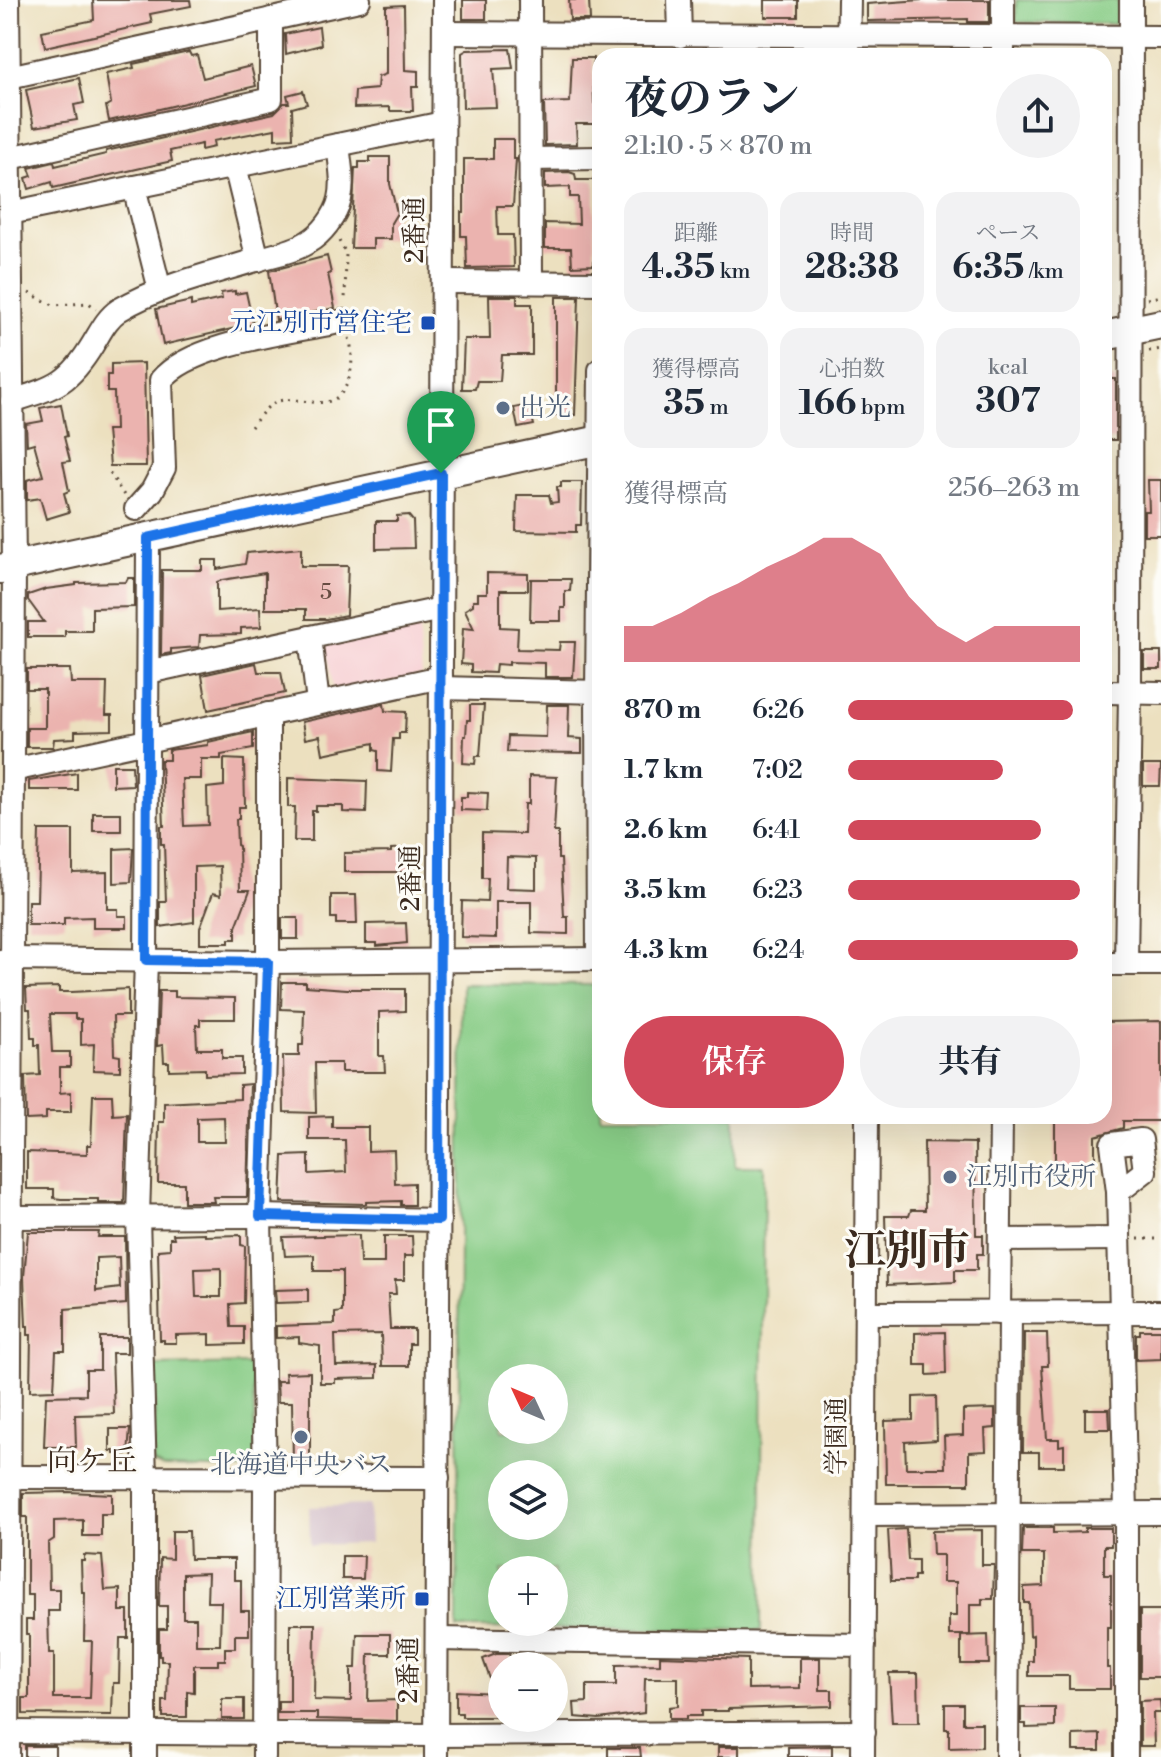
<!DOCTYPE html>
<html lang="ja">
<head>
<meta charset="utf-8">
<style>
	:root { --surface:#fff; --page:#f2f2f3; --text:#1f2937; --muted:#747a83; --accent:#d1495b }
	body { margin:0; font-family:"Libre Bodoni","Noto Serif JP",serif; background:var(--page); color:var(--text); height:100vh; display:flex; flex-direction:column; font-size:30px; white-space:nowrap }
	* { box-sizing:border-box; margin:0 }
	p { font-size:26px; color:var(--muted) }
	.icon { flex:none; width:44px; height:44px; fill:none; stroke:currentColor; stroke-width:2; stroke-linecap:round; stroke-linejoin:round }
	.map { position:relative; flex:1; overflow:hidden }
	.sheet { position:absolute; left:592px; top:48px; width:520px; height:1076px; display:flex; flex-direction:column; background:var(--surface); border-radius:24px; box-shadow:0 8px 32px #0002 }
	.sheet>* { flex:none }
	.needle { width:52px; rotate:314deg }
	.tools { position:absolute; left:488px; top:1364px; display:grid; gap:16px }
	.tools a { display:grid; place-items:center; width:80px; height:80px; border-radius:50%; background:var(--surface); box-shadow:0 8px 32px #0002; font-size:40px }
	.pin { position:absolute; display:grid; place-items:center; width:68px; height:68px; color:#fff; margin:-82px -34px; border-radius:50% 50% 50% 0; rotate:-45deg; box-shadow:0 0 8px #0007 }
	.pin .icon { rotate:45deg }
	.round { display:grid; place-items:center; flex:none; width:84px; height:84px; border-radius:42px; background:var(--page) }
	.headline { display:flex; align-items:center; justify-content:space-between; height:136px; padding:0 32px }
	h1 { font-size:44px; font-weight:700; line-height:60px }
	.figures { display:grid; grid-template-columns:repeat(3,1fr); gap:12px; height:136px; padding:8px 32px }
	.figures div { display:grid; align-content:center; border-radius:20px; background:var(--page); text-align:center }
	.figures b { font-size:34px; font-weight:700 }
	.figures small { font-size:22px; font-weight:400 }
	.figures p { font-size:22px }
	.chart { height:224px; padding:16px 32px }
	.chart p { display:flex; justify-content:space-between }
	.chart svg { width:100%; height:144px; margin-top:8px; fill:var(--accent); opacity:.7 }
	.action { display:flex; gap:16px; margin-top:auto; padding:16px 32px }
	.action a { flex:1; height:92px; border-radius:48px; background:var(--accent); color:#fff; font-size:32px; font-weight:700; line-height:92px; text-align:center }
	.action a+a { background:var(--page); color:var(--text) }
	ul { padding:0 32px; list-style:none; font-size:26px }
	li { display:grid; grid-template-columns:128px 96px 1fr; align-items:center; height:60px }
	li i { height:20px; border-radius:10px; background:var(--accent) }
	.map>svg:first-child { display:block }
</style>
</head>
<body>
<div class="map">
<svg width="1161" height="1757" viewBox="0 0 1161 1757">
	<rect width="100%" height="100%" fill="#fdfcf7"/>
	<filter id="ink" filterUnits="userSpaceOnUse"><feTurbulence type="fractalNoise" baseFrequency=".0125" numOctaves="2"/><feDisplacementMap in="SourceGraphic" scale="16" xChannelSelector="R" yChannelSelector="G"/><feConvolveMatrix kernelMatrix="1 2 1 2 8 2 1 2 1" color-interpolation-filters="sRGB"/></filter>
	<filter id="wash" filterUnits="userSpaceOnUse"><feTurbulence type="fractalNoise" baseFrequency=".006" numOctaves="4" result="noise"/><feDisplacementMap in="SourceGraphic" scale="32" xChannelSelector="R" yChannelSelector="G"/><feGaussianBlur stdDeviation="1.8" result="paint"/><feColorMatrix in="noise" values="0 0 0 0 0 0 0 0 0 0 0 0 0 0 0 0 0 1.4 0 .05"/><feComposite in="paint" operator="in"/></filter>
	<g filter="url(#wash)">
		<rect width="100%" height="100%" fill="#ece0bf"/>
		<path fill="#f7cfd3" d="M420 618 419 638 422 675 334 695 325 639Z"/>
		<path fill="#d2bdc7" d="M369 1505 370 1543 310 1545 309 1507Z"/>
		<g fill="#88cc86" stroke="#627b52" stroke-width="2" fill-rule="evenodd">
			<path d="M1016 0H1118L1117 24 1016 22Z"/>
			<path d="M462 984 600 985V1116H735V1166H764L761 1630 457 1628ZM502 1378H554V1430H502ZM502 1474H554V1526H502ZM502 1570H554V1622H502Z"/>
			<path d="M252 1364 256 1464 250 1469 162 1467 153 1463 156 1366Z"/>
		</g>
		<g id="blocks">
			<g fill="#ebb3af" fill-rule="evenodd">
				<path d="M93 0H190L191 6 150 14 152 23 45 47 42 31 94 20Z"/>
				<rect x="463" y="0" width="23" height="19"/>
				<path d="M569 0H589L590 20H570Z"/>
				<rect x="765" y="0" width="33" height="17"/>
				<path d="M922 0H989V22H968V19L867 21V4Z"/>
				<path d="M404 5 405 70 418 71V87H412L413 111H390V107L354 108 355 91 377 89 378 77 386 74V6Z"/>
				<path d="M319 27 321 45 286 54 285 34Z"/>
				<path d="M510 49 513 68 493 69 496 107 463 108 462 53 467 50Z"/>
				<path d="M189 52 191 56 197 55 203 78 251 66 256 86 109 121 106 106 111 103 106 74 134 68 133 64Z"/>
				<path d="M572 58H593L594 103H600V124H576L577 144 545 145 544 103 570 102Z"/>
				<path d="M79 78 84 103 74 105 77 120 34 127 26 90Z"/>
				<path d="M303 91 307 104 292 108 293 138 275 139V129L213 141 214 147 201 150V144L170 151 172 161 53 188 52 182 29 189 26 178 32 176 29 168 54 162 55 166 106 154V151L274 113 284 103H289L287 95Z"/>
				<path d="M493 139H513V159H516L513 206H497L498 235H513L514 267 467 268 466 236H461V212H464V159H493Z"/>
				<path d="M370 157H390V184L397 213 391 223V239H373V248H351L355 168H359V162H370Z"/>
				<path d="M569 172 575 174 576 180H595L594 265 572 266 571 248H545V223L579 224 578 197H570V187L545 188V173Z"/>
				<path d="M327 256 331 273 328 274 335 308 276 320 269 271Z"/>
				<path d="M235 291V294L246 292 253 324 163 345 156 309 191 301V306L222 299 221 293Z"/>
				<path d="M489 296H517V304H532V355H502L500 381H477L475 389H462L464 339H490Z"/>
				<path d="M556 297H579L575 415H556Z"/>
				<path d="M144 363 146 466H110L107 430H115L114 392H107V375H111V364Z"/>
				<rect x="1104" y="379" width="12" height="61"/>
				<path d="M61 404 67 436 64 437 70 461 63 462 69 491 64 493 69 512 46 519 40 498 27 500V480L43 476 34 443 27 445 26 424 43 421 40 408Z"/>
				<path d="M529 405 534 425 518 428 514 408Z"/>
				<path d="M1148 480H1161V535H1144V511H1149Z"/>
				<path d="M561 482H582L581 525H576V532L516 531 517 495H549L551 503 558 502 557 487H561Z"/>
				<path d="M408 515 413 521 414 548 376 549V521H397V516Z"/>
				<path d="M301 548V566H348L346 615 326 619H306V609H265V573L222 580 217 582V611L260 608 261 627 241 628V634L200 635 199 647 171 649V653L161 655 162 570H202V560H217V569L245 564 247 553Z"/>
				<path d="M487 573 528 574V590H500V627L518 628 517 649 559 650 560 642H575L573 677H545V663L509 662V665L496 664 495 673 471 672V665L461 664 463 628 474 629 465 610 473 605V600H478V593H487Z"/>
				<path d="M128 578H134V607L92 608V631H65V637H28V622H44L28 600V595L46 589 76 585V583L126 582Z"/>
				<path d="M531 579H571L570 591H565V608H561V621H530Z"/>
				<rect x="1144" y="652" width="17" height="17"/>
				<path d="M256 663 258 672H281L285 693 208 710 202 675Z"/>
				<path d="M27 669H70L71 683H107L106 715H112V730L75 731V738L54 739 53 747H27V728H45V689H27Z"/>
				<path d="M384 704 385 711 406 712 405 733H399V739H393L391 772 378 771V751L374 750V743L323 754 320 736 305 739 302 722Z"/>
				<path d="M470 705H484L480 756H476L475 764 463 763 464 736H466L467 720H470Z"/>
				<path d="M547 705H569L568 738 582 739V753L507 752 508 736 546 737Z"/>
				<path d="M253 732V749L221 755V759H201V779H182L184 826 208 825 207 788 224 786V759L244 760 245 807H239V819H236L237 845 239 846 240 890H250L236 927V939H229V943H200V928L213 893 221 895 220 866 194 867V922L160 927V902H166L164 844H161V826H164L161 760H169V750L208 745V742Z"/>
				<path d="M113 765H132L133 785 113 786Z"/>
				<path d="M1143 765H1161L1160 786H1143Z"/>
				<path d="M77 773V790H29V781Z"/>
				<path d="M529 776 557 777 554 832H558V859H561L564 917H568V934L531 933V902H496V938L461 937 462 901 487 902 488 878H482V833L524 834 525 804H529ZM507 857 536 858V889L506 888Z"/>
				<path d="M288 778 367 781 366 813 343 812V806H316V811H312V841H294L295 807H288Z"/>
				<path d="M467 792 488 793 487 811 461 810V797H467Z"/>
				<rect x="93" y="813" width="28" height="18"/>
				<path d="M39 830H73V873L107 872V909H118V916H127V928H93V917L64 918V925H28V901H37Z"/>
				<path d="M133 848 131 882 114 883V849Z"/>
				<path d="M413 848V872H344V853L391 852V849Z"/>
				<path d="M331 895H356L357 924H336V918H331Z"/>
				<rect x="282" y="918" width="16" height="21"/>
				<path d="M406 923 407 943 377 946V943H366V924Z"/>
				<path d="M282 982H306V986L347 989H405V1011L379 1012V1056H384L385 1072H341V1063H315L316 1113 284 1112 283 1056H299V1045H303L304 1010 281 1009Z"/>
				<path d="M59 987V992H72L128 989V1016H113L114 1055 120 1056V1071L93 1070 94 1044 81 1045V1019H75V1014H50L52 1052H70V1067H60V1093L71 1092V1112H46V1119L26 1120 25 1076 40 1075 39 1045H35V1038H31L30 1009H27L26 988Z"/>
				<path d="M159 991H175V997L235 998V1019H200V1025H196L197 1049H222V1058H242V1074L205 1075V1069L169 1070V1062H164L163 1045 157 1046Z"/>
				<path d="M1161 1021V1121H1123V1128L1095 1136V1161L1090 1164V1171H1055V1116H1104V1022Z"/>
				<path d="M250 1084 247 1197H213L214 1202H184V1183H158L159 1122H164V1103L240 1099V1085ZM224 1117 225 1142H197V1118Z"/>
				<path d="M93 1095H112L113 1115 127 1114 124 1203H98V1199H61L54 1198V1189H27V1152L87 1154V1145H91Z"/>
				<path d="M332 1116V1127H368V1151L394 1150 395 1184 414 1183V1205H401V1201L366 1202V1204L281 1202 283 1156 309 1155V1174L346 1172 345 1140H309V1117Z"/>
				<path d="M924 1142 975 1143 976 1235H983V1254H977V1270H955V1282L887 1285 885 1216H909L911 1210H925Z"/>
				<path d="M28 1232H99L98 1237H125L126 1304 65 1309V1351H56L54 1390 30 1391 31 1335H28V1326H26L24 1277ZM119 1257 120 1288 96 1291V1258Z"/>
				<path d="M205 1233V1236L241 1235V1245L245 1246 244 1303 230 1304 231 1327H244V1344L210 1345V1334L176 1335V1343H164V1340H160L158 1250 170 1249V1238H174L173 1234ZM221 1268V1297H196L195 1269Z"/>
				<path d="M359 1235 360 1263H384V1236H412L413 1256H404V1280H395L396 1294H388L390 1329H414V1344H409V1366H382L381 1334 335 1335 336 1366 377 1365V1378L335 1379V1383H320V1346L299 1343V1337L276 1338V1326L335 1324V1313L342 1312V1271H314V1255L285 1256 283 1237Z"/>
				<path d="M308 1289V1302L276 1303 275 1290Z"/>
				<path d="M1140 1330H1161V1359L1136 1360V1334H1140Z"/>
				<path d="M945 1332 946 1374 927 1375V1365H915V1333Z"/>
				<path d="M1024 1333H1047L1048 1366H1042L1047 1439H1059V1446L1064 1445V1466H1039V1452H1023Z"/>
				<path d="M100 1337H127V1353H112L114 1414 75 1415 76 1447H44L46 1396 86 1395V1370H100Z"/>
				<path d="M310 1372V1462H293L292 1402H278L277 1381H286L285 1373Z"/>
				<path d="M936 1396 937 1440 905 1442 906 1468H945L944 1436 963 1435V1410L995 1409V1428L985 1429 986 1451 969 1452V1484H886L885 1421 913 1420V1397Z"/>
				<path d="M1085 1409H1109L1110 1429H1085Z"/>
				<path d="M110 1429H130L128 1454H114V1451H110Z"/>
				<path d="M69 1492 112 1494V1514H101V1536H83V1520L54 1521V1539L48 1543 49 1589H59V1611H48L49 1653H54V1698H90L92 1641H84L85 1592H82L81 1561H84V1555L102 1556 105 1590 120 1589V1611H128V1638H120L119 1683H113L112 1715 23 1714V1698H29V1634H26V1620H33V1595H27V1517H23V1493Z"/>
				<path d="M1023 1528H1053V1533L1085 1532V1528H1111V1546H1104V1575H1111V1627H1107V1668H1110V1689H1069V1676H1029V1661H1033V1635L1030 1636 1029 1603H1024V1587L1044 1586V1554H1022Z"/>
				<path d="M906 1529 908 1560H918V1576H914V1581H891L888 1530Z"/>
				<path d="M982 1530V1565H994L993 1599H982V1605H970V1635H949V1616H956V1582H943V1555H933L932 1531Z"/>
				<path d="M172 1531H189L190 1559H234V1580H241V1611H249V1635H235V1648H225V1660H218V1665H194V1692L187 1691V1717H163V1701H167L168 1661H161V1656H159V1629H167V1606H159L160 1558 172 1559ZM208 1573 207 1602H221L220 1645H196V1618H183V1574Z"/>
				<path d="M342 1556H364L363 1579H342Z"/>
				<rect x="1140" y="1610" width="21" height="67"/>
				<path d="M290 1624H315L314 1700 351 1701V1668H356L357 1634H390V1654H369L368 1701 397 1700V1721L317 1719V1713H278V1701H290Z"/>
				<path d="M988 1635 989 1664H961V1636Z"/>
				<path d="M496 1654H509L514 1666H502V1717H462V1713H456V1691L495 1693 483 1659Z"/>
				<path d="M660 1656 748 1659V1689L800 1688V1658H820V1690H832V1706L728 1709V1711H701V1716H686V1719H669V1707L678 1706V1678H645L644 1713 599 1719 575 1717 574 1703 587 1702V1685H616V1665L660 1664Z"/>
				<path d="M889 1673H918L919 1723H892Z"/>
				<rect x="222" y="1699" width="22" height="20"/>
				<path d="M1160 1700 1161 1713H1153L1154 1746H1140V1701Z"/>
				<path d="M945 1704H963V1723H982V1747L949 1748V1729H945Z"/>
				<path d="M1021 1708H1055V1727L1026 1728V1724H1021Z"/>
				<path d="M1100 1734V1751H1073V1735Z"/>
				<rect x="25" y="1746" width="30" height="11"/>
				<path d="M832 1746V1757H788V1747Z"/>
				<rect x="718" y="1747" width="21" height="10"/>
				<path d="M608 1748H640L641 1757H608Z"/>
			</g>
		</g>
	</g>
	<g filter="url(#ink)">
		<use href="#blocks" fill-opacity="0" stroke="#564536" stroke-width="2"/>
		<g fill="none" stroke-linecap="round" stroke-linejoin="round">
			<g stroke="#564536" stroke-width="26">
				<g id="minor">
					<path d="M530 0 531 282"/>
					<path d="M679 0 680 36"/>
					<path d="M444 33 1161 37"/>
					<path d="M848 56 849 0"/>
					<path d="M1003 56V0"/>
					<path d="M9 77 359 0"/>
					<path d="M10 158 271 99V19"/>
					<path d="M530 159 600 158"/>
					<path d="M235 166 258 260"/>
					<path d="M134 187 160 290"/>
					<path d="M10 213 443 123"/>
					<path d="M443 282 600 283"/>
					<path d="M12 401C56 387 69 384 93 344 101 331 107 318 119 310 161 285 210 274 256 260 273 255 293 252 308 242 322 234 336 216 340 199 344 182 340 163 338 145"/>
					<path d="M136 509 152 491 164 468 161 380C192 342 295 332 344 321"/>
					<path d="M310 637 318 703"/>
					<path d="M148 672 441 609"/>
					<path d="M441 688 600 692"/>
					<path d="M1104 692 1161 693"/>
					<path d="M13 770 441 677"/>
					<path d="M598 959 597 692 600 370"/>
					<path d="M0 961 12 959 268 962 600 959"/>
					<path d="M1104 964H1161"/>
					<path d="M1126 964 1130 692 1131 0"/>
					<path d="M1118 1192 1145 1171 1141 1140 1112 1144 1118 1192 1126 1513V1757"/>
					<path d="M11 1217 260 1216 439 1220"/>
					<path d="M1000 1240 1119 1239"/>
					<path d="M866 1313 1161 1312"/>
					<path d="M999 1313 1001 1116"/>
					<path d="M9 1477 438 1478"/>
					<path d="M865 1515 1161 1513"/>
					<path d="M437 1639 864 1645"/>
					<path d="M8 1732 436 1735 864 1732"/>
					<path d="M8 1757 14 566 8 0"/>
					<path d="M145 1757V1479L138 1216 146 960 148 538"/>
					<path d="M264 1757 265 1479 260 1216 268 962V714"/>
					<path d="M436 1757 444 0"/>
					<path d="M863 1757 867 1116"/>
					<path d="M1007 1757 1010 1313"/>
				</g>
			</g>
			<g stroke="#564536" stroke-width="32">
				<g id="major">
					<path d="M1104 336 1161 324"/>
					<path d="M0 569 600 440"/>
				</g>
			</g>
			<g stroke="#564536" stroke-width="3" stroke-dasharray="2 6" stroke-linecap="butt">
				<path d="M339 241 346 253 345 303"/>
				<path d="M29 293 53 305 89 303 96 309"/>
				<path d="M1147 299 1161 296"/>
				<path d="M1149 351 1161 349"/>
				<path d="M1104 361 1114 359"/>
				<path d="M251 427C257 420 264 409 272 404 296 389 333 422 348 381 353 368 353 351 349 338"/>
				<path d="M110 473 125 497"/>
				<path d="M1138 1239H1161"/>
			</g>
			<use href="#minor" stroke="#fff" stroke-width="22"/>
			<use href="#major" stroke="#fff" stroke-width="28"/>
		</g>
	</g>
	<g fill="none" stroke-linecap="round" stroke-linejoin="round" filter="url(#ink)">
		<g stroke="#fff" stroke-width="16">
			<path id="route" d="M441 473 439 1220 260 1216 268 962 146 960 148 538Z"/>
		</g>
		<use href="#route" stroke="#1a73e8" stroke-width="10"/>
	</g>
	<g fill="#1a4fb4" stroke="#fdfcf7" stroke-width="3">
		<rect x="420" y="315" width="16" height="16" rx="4"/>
		<rect x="414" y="1591" width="16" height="16" rx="4"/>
	</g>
	<g fill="#5c6f8a" stroke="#fdfcf7" stroke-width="3">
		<circle cx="503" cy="408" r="8"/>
		<circle cx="950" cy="1177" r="8"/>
		<circle cx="301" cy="1437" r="8"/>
	</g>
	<g text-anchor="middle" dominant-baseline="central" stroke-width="6" stroke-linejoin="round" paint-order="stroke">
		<g font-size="22" fill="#674c42">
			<text x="326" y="592">5</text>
		</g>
		<g font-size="26" fill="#3b2a1e" stroke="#fdfcf7">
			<text transform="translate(415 230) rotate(-90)">2番通</text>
			<text transform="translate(411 878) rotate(-90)">2番通</text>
			<text transform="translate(837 1436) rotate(-90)">学園通</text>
			<text transform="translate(409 1670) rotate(-90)">2番通</text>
		</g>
		<g font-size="26" fill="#164399" stroke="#fdfcf7" text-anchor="end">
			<text x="412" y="323">元江別市営住宅</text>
			<text x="406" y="1599">江別営業所</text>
		</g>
		<g font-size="26" fill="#4e5e75" stroke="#fdfcf7" text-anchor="start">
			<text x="519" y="408">出光</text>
			<text x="966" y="1177">江別市役所</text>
			<text x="301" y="1465" text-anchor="middle">北海道中央バス</text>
		</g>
		<g font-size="30" fill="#3b2a1e" stroke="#fdfcf7">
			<text x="92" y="1462">向ケ丘</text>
		</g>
		<g font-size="42" font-weight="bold" fill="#3b2a1e" stroke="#fdfcf7">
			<text x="907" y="1251">江別市</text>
		</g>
	</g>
</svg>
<div class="tools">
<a><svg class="needle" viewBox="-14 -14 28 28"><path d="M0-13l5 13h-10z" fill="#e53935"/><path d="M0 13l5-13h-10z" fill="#747a83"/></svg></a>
<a><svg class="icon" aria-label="layers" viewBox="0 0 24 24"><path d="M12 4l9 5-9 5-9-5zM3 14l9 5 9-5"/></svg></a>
<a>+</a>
<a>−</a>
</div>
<div class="pin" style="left:441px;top:473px;background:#1e9e55"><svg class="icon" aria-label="arrive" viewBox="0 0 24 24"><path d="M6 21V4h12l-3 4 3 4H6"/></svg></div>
<section class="sheet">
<div class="headline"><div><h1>夜のラン</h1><p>21:10 · 5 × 870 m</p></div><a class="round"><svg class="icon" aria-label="share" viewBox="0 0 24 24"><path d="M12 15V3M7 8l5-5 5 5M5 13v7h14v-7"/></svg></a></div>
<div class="figures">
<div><p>距離</p><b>4.35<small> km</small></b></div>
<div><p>時間</p><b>28:38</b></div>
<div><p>ペース</p><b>6:35<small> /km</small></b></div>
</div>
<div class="figures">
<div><p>獲得標高</p><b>35<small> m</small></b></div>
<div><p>心拍数</p><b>166<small> bpm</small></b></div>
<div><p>kcal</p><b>307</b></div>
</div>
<div class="chart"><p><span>獲得標高</span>256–263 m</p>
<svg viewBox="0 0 160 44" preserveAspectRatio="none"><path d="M0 44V33L10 33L20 29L30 24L40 20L50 15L60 11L70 6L80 6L90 11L100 24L110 33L120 38L130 33L140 33L150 33L160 33V44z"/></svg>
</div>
<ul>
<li><b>870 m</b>6:26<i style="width:97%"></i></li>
<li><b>1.7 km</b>7:02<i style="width:67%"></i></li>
<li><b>2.6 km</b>6:41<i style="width:83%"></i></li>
<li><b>3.5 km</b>6:23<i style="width:100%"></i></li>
<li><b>4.3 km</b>6:24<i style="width:99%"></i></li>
</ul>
<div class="action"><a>保存</a><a>共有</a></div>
</section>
</div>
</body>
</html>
